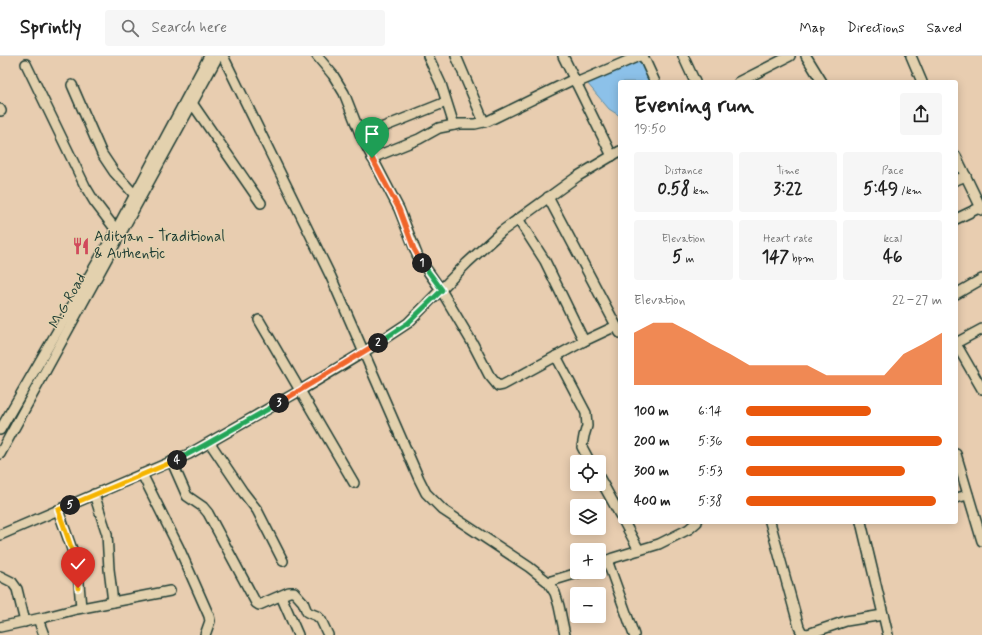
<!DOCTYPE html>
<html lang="en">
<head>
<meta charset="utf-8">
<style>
	:root { --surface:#fff; --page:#f6f6f6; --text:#222; --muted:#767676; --line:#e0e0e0; --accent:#ea580c }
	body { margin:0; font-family:Mynerve,sans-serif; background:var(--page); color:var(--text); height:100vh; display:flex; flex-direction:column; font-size:15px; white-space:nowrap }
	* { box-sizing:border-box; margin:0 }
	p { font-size:13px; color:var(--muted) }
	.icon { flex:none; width:22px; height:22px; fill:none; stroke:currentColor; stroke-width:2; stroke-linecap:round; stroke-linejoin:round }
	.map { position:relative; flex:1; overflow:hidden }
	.side { position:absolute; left:618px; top:24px; width:340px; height:444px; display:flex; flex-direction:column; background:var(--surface); border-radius:4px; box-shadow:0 2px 10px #0003 }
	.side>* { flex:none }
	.controls { position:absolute; left:570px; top:399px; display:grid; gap:8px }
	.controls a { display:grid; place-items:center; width:36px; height:36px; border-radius:4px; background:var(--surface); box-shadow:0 2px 10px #0003; font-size:20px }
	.pin { position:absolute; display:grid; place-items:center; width:34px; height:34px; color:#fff; margin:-41px -17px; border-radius:50% 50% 50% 0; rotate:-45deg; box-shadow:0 0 4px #0007 }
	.pin .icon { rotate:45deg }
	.km { position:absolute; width:20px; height:20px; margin:-10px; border-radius:50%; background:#222; color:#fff; font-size:11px; line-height:20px; text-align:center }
	.round { display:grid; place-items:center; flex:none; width:42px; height:42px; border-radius:4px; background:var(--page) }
	.headline { display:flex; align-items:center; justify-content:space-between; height:68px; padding:0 16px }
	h1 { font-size:22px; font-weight:800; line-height:30px }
	.stats { display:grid; grid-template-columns:repeat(3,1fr); gap:6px; height:68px; padding:4px 16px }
	.stats div { display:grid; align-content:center; border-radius:4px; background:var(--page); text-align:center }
	.stats b { font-size:17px; font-weight:800 }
	.stats small { font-size:11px; font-weight:400 }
	.stats p { font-size:11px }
	.chart { height:112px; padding:8px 16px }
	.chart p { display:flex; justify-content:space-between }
	.chart svg { width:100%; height:72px; margin-top:4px; fill:var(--accent); opacity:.7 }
	ul { padding:0 16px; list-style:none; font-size:13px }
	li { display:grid; grid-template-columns:64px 48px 1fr; align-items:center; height:30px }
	li i { height:10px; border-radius:5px; background:var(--accent) }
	header { display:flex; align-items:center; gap:24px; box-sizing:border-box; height:56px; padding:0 20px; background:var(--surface); border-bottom:1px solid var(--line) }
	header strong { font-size:19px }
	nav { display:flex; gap:22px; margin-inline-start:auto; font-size:14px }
	.search { width:280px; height:36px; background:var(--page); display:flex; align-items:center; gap:10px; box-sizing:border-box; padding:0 14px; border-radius:4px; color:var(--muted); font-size:15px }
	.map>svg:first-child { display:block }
</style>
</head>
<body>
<header>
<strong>Sprintly</strong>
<div class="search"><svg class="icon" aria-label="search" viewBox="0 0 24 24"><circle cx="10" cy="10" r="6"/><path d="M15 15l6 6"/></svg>Search here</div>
<nav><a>Map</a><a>Directions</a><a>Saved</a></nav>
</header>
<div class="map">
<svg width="982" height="579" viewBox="0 0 982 579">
	<rect width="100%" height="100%" fill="#e8cdb0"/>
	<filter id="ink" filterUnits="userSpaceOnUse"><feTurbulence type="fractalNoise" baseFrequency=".025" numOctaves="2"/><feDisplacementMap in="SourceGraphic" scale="8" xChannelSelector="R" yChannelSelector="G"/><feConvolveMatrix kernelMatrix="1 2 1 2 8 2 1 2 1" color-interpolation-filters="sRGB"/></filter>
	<g filter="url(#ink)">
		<path fill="#8cc1e9" stroke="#608ca1" d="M637 5 644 6 653 26H620V60L609 53 587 27Z"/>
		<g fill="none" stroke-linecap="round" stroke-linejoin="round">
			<g stroke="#1f3d34" stroke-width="12">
				<g id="street">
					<path d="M223 0 331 221 419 423 426 437 443 454 529 511 548 526 555 537 559 550 565 579"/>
					<path d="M317 0 333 19 344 37 361 80 399 153 418 201 441 234 473 288 489 319 498 330 503 329 584 285 616 270"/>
					<path d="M428 0 441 28 454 69"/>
					<path d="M456 0 484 66"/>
					<path d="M563 0 612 100"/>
					<path d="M639 0H642L644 2 655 26"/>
					<path d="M683 0 695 26"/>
					<path d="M806 0 822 26"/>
					<path d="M911 0 922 26"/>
					<path d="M26 8 85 130 94 145 116 174"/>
					<path d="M739 26 790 0"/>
					<path d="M576 27 639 0"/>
					<path d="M72 29 102 98 114 116 134 138"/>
					<path d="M192 47 261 147"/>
					<path d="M0 53 1 55"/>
					<path d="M361 80 446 46"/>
					<path d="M956 100 982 154"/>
					<path d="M372 102 419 83 439 72 459 68H475L488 65 574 23"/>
					<path d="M956 124 966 120"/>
					<path d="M548 141 620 277"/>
					<path d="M518 163 545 205 584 285"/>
					<path d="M956 163 981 151"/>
					<path d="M956 238 982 223"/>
					<path d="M259 264 354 427"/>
					<path d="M956 287 982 273"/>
					<path d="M956 288 982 333"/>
					<path d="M556 300 586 357 587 370 584 380 582 391 590 406"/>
					<path d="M0 374 116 174 209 0"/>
					<path d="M210 387 243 436 257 454 283 505"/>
					<path d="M0 398 218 0"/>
					<path d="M956 398 982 485"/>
					<path d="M172 406 187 440 203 451 208 457 256 547 259 549 289 536H294L303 546 307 556 317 560 321 564 328 579"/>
					<path d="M142 418 179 492 209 560 210 565 205 579"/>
					<path d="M599 421 620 459"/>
					<path d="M94 438 107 478 109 513 113 546"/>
					<path d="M956 442 968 439"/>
					<path d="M58 454 74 499 78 515 81 552"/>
					<path d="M624 466 639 494"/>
					<path d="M770 466 799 571 802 577 808 578 846 565 883 559"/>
					<path d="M861 466 888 579"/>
					<path d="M0 479 189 398 301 334 364 296 408 267 467 207 502 175 578 120 620 95"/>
					<path d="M607 504 634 579"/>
					<path d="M599 508 613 502 659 488 689 473 697 466"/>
					<path d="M0 520 12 526 17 533 25 566"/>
					<path d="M548 526 581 516"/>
					<path d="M281 540 298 579"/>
					<path d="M38 563 44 579"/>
					<path d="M0 571 46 561 77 553 170 535"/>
				</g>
			</g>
			<use href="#street" stroke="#e3d1ae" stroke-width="9"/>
		</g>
	</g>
	<g fill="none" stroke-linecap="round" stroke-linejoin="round" filter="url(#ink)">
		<g stroke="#fff" stroke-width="8">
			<path id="split-1" d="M372 102 399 153 414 193 422 207"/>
		</g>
		<g stroke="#fff" stroke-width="8">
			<path id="split-2" d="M378 287 408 267 442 234 422 207"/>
		</g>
		<g stroke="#fff" stroke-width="8">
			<path id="split-3" d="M279 347 378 287"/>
		</g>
		<g stroke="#fff" stroke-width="8">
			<path id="split-4" d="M177 404 203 390 279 347"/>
		</g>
		<g stroke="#fff" stroke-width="8">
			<path id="split-5" d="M70 449 177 404"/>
		</g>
		<g stroke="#fff" stroke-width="8">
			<path id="split-6" d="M70 449 58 454C67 480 78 504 78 532"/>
		</g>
		<use href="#split-1" stroke="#f0652b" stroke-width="5"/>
		<use href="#split-2" stroke="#22a559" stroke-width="5"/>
		<use href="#split-3" stroke="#f0652b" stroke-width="5"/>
		<use href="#split-4" stroke="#22a559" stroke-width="5"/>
		<use href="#split-5" stroke="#f5b400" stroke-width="5"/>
		<use href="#split-6" stroke="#f5b400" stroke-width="5"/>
	</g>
	<defs>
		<g id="restaurant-bare" transform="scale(1.38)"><path d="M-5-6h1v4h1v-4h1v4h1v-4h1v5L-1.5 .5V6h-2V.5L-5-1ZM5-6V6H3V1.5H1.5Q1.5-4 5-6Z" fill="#d1495b" stroke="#e3d1ae" stroke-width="2.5" paint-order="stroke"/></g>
	</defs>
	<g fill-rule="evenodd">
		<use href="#restaurant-bare" x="81" y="190"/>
	</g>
	<g text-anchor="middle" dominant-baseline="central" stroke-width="3" stroke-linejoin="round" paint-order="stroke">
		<g font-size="15" fill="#1f3d34" stroke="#e3d1ae" text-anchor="start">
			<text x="94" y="181">Adityan - Traditional<tspan x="94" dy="17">&amp; Authentic</tspan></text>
		</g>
		<g font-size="15" fill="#1f3d34" stroke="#e3d1ae">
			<text transform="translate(68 245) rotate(-61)">M.G Road</text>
		</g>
	</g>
</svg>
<div class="controls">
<a><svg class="icon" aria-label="locate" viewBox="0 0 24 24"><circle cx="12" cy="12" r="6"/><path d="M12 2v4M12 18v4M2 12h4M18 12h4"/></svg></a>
<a><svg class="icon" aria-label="layers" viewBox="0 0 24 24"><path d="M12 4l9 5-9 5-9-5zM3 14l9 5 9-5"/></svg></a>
<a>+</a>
<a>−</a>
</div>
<div class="pin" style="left:372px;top:102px;background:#1e9e55"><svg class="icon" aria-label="arrive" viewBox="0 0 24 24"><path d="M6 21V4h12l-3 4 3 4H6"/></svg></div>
<div class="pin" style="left:78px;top:532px;background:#d93025"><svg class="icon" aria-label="check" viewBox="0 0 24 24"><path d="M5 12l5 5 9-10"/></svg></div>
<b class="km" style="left:422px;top:207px">1</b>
<b class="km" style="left:378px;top:287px">2</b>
<b class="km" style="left:279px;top:347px">3</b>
<b class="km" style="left:177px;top:404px">4</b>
<b class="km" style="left:70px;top:449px">5</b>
<section class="side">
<div class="headline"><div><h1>Evening run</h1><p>19:50</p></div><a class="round"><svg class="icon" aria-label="share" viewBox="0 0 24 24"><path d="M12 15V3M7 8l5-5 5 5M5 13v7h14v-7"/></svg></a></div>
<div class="stats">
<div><p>Distance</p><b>0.58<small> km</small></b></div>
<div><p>Time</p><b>3:22</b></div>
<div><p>Pace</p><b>5:49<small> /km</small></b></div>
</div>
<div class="stats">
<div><p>Elevation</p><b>5<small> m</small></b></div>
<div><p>Heart rate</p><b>147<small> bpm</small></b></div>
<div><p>kcal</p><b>46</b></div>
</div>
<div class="chart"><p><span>Elevation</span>22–27 m</p>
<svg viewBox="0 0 160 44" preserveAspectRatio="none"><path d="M0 44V12L10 6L20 6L30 12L40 19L50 25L60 32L70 32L80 32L90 32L100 38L110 38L120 38L130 38L140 25L150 19L160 12V44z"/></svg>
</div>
<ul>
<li><b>100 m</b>6:14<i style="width:64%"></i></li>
<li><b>200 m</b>5:36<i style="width:100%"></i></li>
<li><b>300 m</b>5:53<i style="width:81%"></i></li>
<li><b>400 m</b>5:38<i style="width:97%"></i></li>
</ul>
</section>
</div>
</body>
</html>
